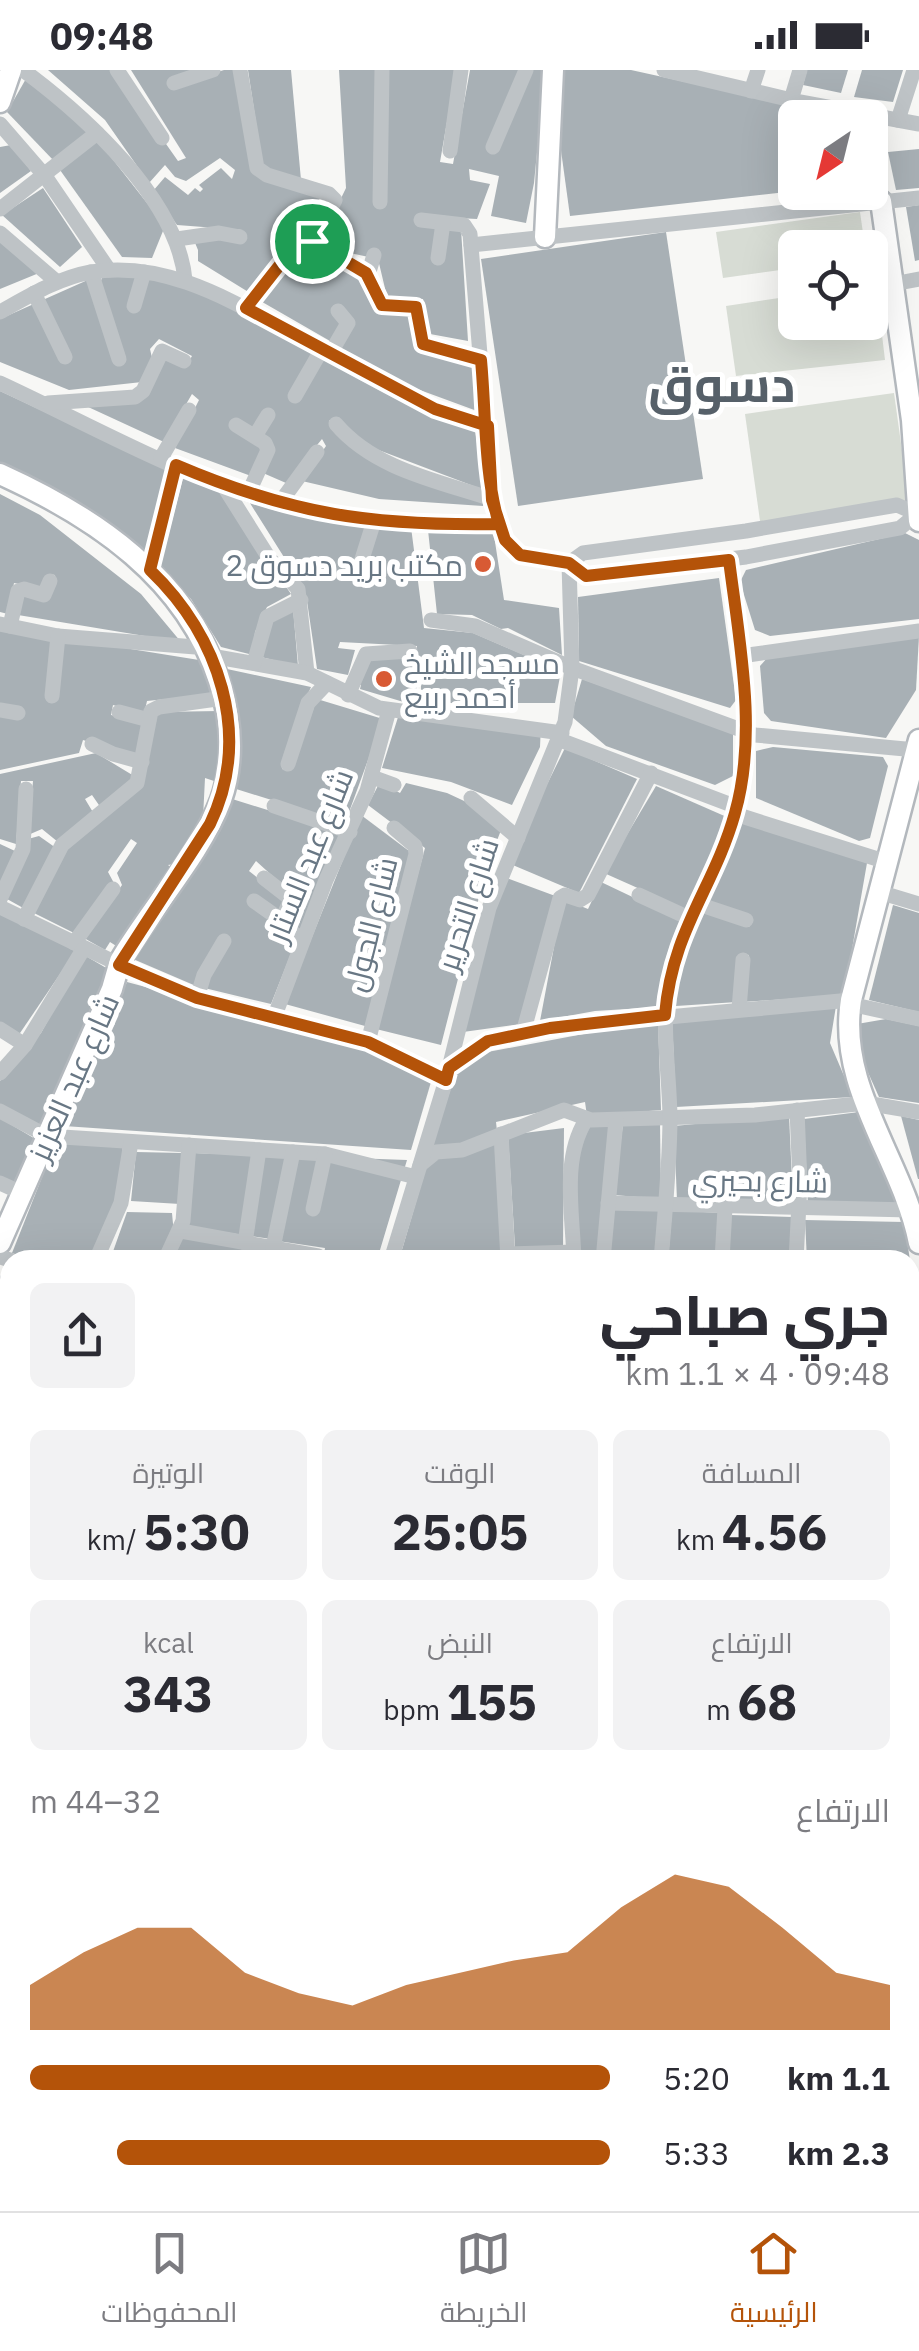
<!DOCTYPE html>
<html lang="ar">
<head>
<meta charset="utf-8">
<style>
	:root { --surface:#fff; --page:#f2f2f3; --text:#2b2b33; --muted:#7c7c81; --line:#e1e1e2; --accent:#b45309 }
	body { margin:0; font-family:"IBM Plex Sans",Cairo,sans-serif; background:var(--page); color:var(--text); direction:rtl; height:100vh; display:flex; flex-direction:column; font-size:38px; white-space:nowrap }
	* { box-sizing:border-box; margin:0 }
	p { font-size:32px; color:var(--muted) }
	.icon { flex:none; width:55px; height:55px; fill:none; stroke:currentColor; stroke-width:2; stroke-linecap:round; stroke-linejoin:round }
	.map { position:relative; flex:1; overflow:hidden; direction:ltr }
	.side { position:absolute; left:0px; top:1180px; width:920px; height:962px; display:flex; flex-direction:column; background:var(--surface); border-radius:30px 30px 0 0; box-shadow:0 10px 40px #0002; direction:rtl }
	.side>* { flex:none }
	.needle { width:65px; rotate:215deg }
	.tools { position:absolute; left:778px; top:30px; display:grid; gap:20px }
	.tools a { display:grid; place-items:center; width:110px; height:110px; border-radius:15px; background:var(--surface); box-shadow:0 10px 40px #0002; font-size:50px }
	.pin { position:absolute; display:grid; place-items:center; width:85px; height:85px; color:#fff; margin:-42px; border:5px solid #fff; border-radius:50%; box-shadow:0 2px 10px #0007 }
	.round { display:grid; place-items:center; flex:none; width:105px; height:105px; border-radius:15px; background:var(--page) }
	.summary { display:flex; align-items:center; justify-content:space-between; height:170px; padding:0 30px }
	h1 { font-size:55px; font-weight:800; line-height:75px }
	.figures { display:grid; grid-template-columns:repeat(3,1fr); gap:15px; height:170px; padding:10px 30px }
	.figures div { display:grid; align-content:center; border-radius:15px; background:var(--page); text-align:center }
	.figures b { font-size:50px; font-weight:800 }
	.figures small { font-size:28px; font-weight:400 }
	.figures p { font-size:28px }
	.chart { height:280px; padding:20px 30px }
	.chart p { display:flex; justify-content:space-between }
	.chart svg { width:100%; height:180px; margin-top:10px; fill:var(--accent); opacity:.7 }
	ul { padding:0 30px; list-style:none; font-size:32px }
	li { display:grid; grid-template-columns:160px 120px 1fr; align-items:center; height:75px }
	li i { height:25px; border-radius:12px; background:var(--accent) }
	.status { display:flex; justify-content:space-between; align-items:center; height:70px; padding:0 50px; background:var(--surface); direction:ltr }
	.status svg { height:28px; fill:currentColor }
	.menu { display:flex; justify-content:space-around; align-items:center; height:140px; border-top:2px solid var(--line); background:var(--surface); font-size:28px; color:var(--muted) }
	.menu a { display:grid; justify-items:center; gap:5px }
	.menu .selected { color:var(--accent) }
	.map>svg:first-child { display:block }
</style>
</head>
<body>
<div class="status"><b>09:48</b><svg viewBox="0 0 49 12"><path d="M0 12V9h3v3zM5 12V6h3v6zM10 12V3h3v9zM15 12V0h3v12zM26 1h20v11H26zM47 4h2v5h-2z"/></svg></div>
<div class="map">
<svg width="919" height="2141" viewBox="0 0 919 2141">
	<rect width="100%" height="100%" fill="#f7f7f5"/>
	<g fill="#d7dcd4">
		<path d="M860 142 865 177 795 178V198L723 208 716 162Z"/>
		<path d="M786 227 795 231V252L851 253 882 265 885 290 736 306 726 236Z"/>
		<path d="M894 323 910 438 761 458 745 344Z"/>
	</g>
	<g fill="#a8b0b5">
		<path d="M48 0H114L178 91 186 88 131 0H190L171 16 224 0H235L252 100 320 128 307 155 250 223 198 191V180L193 168 243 160 177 155 153 121 165 107 188 125 195 118 200 122 203 119 199 115 221 98 232 109 235 100 220 88 186 111 175 107 165 95 149 113 105 50Z"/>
		<path d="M248 0H291L301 110 263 99Z"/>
		<path d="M339 0H456L440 92 453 94 470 0H545L534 113 526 153 491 146 499 106 469 99 470 110 490 114 477 149 419 146 461 159 468 271 430 264 423 229 388 231 378 189 336 180 327 157 346 118Z"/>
		<path d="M564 0H631L786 34 795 87V121L570 146 560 73Z"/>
		<path d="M807 0H848L841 23 803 15Z"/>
		<path d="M862 0H903L893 32 854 27Z"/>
		<path d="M27 7 91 62 55 92 7 42Z"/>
		<path d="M96 68 165 156 152 188 122 187 60 100Z"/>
		<path d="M11 75 31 101 0 123V77Z"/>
		<path d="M919 79V118L896 120 888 82Z"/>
		<path d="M43 118 82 177 60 197 2 145Z"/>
		<path d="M919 135V190L915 191 906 137Z"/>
		<path d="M666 162 703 409 518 436 481 189Z"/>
		<path d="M0 169 39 203 0 219Z"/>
		<path d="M305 173 359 202 378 235 412 238 417 273 471 289 477 341 409 316 338 278 343 249 330 271 257 229Z"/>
		<path d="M150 206 189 214 475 360 484 420 368 376 347 356 329 350 346 370 484 433 483 436 379 429 302 411 326 376 322 369 286 413 263 403 272 377 255 361 264 380 251 406 175 378 199 330 192 324 164 372 86 336 141 330 162 287 188 293 192 286 159 269 150 279 152 288 142 312 69 320 0 292V249L90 209 100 215 102 207Z"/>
		<path d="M0 321 171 401 147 485 0 396Z"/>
		<path d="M183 408 218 419 291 524 267 537 255 562 253 585 221 577 191 529 159 501Z"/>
		<path d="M0 424 40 445 141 524 181 572 18 545 22 526 47 531 55 505 48 504 44 519 14 513 8 544 0 542Z"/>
		<path d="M248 430 411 457 424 558 473 563 561 601 555 633H421V602L414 600 417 619 408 622 407 633 360 619 361 615 355 614 363 590 416 588 417 576 340 572 338 578 355 580 348 605 317 599 307 531 299 511Z"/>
		<path d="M493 459 504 530 559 538 562 585 508 558 501 559 472 545 437 544 428 460Z"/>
		<path d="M905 463 919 470V549L770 566 755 560 740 512 746 500Z"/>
		<path d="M719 508 736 630 730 638 579 591 578 527Z"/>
		<path d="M293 538 298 596 261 587 270 551Z"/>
		<path d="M0 558 199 590 215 624 147 631 144 644 113 635 111 645 143 652 137 687 83 670 79 683 0 700Z"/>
		<path d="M919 566 916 620 886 668 771 651 764 643 760 596 768 587Z"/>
		<path d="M227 599 311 617 294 655 282 699 290 701 317 629 383 649 345 753 233 718 236 644Z"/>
		<path d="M582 609 733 663V706L715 715 606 676 571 646Z"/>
		<path d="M220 641V713L205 708 203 748 174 794 168 795 172 798 121 879 110 872 105 880 84 868 122 815 117 803 137 773 131 769 108 802 115 815 78 865 32 842 66 776 142 716 155 642Z"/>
		<path d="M399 644 541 655 540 677 512 735 451 712 382 698Z"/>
		<path d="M773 677 883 687 888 696 870 768 859 771 756 728V681Z"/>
		<path d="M565 678 637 709 579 823 508 793Z"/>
		<path d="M96 683 134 706 101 738 92 725 85 729 94 744 58 772 42 759 28 765 33 711H21L16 774 0 769V704Z"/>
		<path d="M380 712 400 723 406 713 447 723 505 750 487 796 441 975 376 959 425 778 368 735Z"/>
		<path d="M656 716 729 748 687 840 604 803Z"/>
		<path d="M229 728 341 763 299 863 285 854 298 829 256 791 249 801 288 832 271 855 296 871 271 934 196 916 133 889Z"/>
		<path d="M361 745 413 784 365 956 285 934Z"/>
		<path d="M744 749 867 793 844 925 743 932 749 885 741 884 737 932 676 936 678 898 703 840 749 857 753 849 706 832Z"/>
		<path d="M39 766 56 778 25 839 7 829 28 769Z"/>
		<path d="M0 774 15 781 0 818Z"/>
		<path d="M504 807 558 827 521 954 463 962Z"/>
		<path d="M601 812 683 851 659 937 595 941 540 951 563 829 588 839Z"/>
		<path d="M893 835 919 843V942L869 930Z"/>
		<path d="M0 842 77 879 18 966 0 954Z"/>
		<path d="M84 885 108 899 40 1057 0 1036V1011L41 963Z"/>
		<path d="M127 912 436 995 411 1080 64 1056Z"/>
		<path d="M836 936 830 973 853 1027 676 1037 672 948Z"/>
		<path d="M886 949 919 956V1033L879 1027 866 998 857 954Z"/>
		<path d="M658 950 661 1040 587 1046 585 1032 496 1052 497 1061 450 1078 432 1076 461 987Z"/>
		<path d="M859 1042 897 1136 808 1137 804 1049Z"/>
		<path d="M789 1045 793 1133 677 1131 674 1056Z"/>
		<path d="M901 1046 919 1050V1109H918Z"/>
		<path d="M0 1048 37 1070 19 1113 15 1114 0 1106Z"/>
		<path d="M660 1052 661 1129 614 1125 623 1054Z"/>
		<path d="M609 1055 600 1190H576V1076L588 1056Z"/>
		<path d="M564 1058 563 1178 515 1177 508 1065Z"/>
		<path d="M56 1072 123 1074 118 1137 94 1190H32L12 1183Z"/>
		<path d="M497 1073 502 1190H399L430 1084Z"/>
		<path d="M136 1082 183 1083 180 1134 131 1131Z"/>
		<path d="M192 1083 253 1085 243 1165 186 1156Z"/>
		<path d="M262 1086H287L271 1169 250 1166Z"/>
		<path d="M297 1086 407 1090 377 1190H323L325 1178 278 1171Z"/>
		<path d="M612 1136 662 1140 657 1190H609Z"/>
		<path d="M672 1140 719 1143 715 1190H668Z"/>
		<path d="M127 1142 172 1143 174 1165 162 1190H110Z"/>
		<path d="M730 1145 792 1147 791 1190H728Z"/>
		<path d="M805 1150 904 1152 910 1190H807Z"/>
		<path d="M182 1166 267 1183 265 1190H169Z"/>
		<path d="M5 1195 10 1197V1255L0 1251V1207Z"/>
		<path d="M0 1266 10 1270V1338L0 1334Z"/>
		<path d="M0 1348 10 1352V1427L0 1423Z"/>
		<path d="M0 1442 10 1446V1542L0 1538Z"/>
		<path d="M0 1562 10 1566V1733L1 1766Z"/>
		<rect x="910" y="1562" width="9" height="67"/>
		<path d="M910 1639H919V1776L910 1775Z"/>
		<path d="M910 1799 919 1800V1862L910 1861Z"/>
		<path d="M0 2008 10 2010V2090L0 2089Z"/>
		<path d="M0 2102 10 2104V2132H80L78 2141H0Z"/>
		<path d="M98 2132H342V2141H96Z"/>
		<path d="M396 2132H460L461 2141H396Z"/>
	</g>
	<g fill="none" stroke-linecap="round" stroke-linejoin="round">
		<g stroke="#b3b8bd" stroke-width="25">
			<g id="secondary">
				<path d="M0 32 11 0"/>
				<path d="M881 131 912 350 919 451"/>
				<path d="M545 167 553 0"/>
				<path d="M0 404C95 447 186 508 219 611 232 651 235 690 221 730 202 782 149 841 120 891L112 919 0 1173"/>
				<path d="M919 670 851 930C837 1019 903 1090 919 1173"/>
				<path d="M910 1386 919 1270"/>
				<path d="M910 1468 919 1496"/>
				<path d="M0 1981 10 1983"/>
				<path d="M616 2132 679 2141"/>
			</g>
		</g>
		<g stroke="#bec3c6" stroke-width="15">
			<path d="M23 0C85 46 178 130 185 210"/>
			<path d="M117 0 162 68"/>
			<path d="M240 0 257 98 267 105 329 124 335 130 316 167 297 173 246 238"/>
			<path d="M664 0 800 32 919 54"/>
			<path d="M174 13 213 0"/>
			<path d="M751 21 758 0"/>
			<path d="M791 30 800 0"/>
			<path d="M870 46 881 131"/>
			<path d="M898 50 914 0"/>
			<path d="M0 54 45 106 109 200"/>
			<path d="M493 77 526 0"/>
			<path d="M450 81 461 0"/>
			<path d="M380 132 382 0"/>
			<path d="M0 139 97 63"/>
			<path d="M421 150 464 155 470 164 492 429 505 470 512 479 533 489 569 493 586 506 746 487 900 458 917 444 897 435 746 461 583 483 569 493"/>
			<path d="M0 163 57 212"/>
			<path d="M177 169 219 163 240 167"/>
			<path d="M311 171 366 203 381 235 416 237 423 274 481 290"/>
			<path d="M471 175 919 128"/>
			<path d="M438 188 443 153"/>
			<path d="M91 202 119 289"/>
			<path d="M368 205 374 185"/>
			<path d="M893 214 919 209"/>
			<path d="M34 223 65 287"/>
			<path d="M134 236 144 202"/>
			<path d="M0 242C29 226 58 208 91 202 161 191 221 225 280 257 347 293 413 337 487 356"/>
			<path d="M330 284 348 253 338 241"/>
			<path d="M0 313C91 355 182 408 280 434 352 453 424 455 499 454"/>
			<path d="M295 326 322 279"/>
			<path d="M48 333 135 327 143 321 162 281 184 291"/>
			<path d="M336 354C374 399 438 411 492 429"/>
			<path d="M236 355 265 373 268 380 248 424"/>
			<path d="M255 366 268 345"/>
			<path d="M161 388 189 340"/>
			<path d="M223 415 269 488 298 519 307 603"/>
			<path d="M279 434 317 382"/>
			<path d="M150 500 176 395"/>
			<path d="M357 505 374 451"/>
			<path d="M431 550 475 556 572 598 755 665 916 680"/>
			<path d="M0 554 58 566 208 578"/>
			<path d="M10 556 18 521 24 519 44 525 50 511"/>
			<path d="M211 586 307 603 379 638 562 663"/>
			<path d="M741 586 919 561"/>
			<path d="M254 593 267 547 301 530"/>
			<path d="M348 625 366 584 410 581"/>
			<path d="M52 626 58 566"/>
			<path d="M0 640 18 643"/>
			<path d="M119 642 149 650"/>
			<path d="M560 670 737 737"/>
			<path d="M92 674 113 684 142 692"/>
			<path d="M288 694 308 633 327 613"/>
			<path d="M372 707 394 715"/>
			<path d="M471 728 518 768"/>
			<path d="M274 736 350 762"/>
			<path d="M735 744 887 792"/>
			<path d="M264 808 291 829 280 854 303 870"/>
			<path d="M879 822 919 834"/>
			<path d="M639 825 689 848"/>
			<path d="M0 829 23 779 26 719"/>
			<path d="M254 831 281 850"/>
			<path d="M695 833 746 850"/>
			<path d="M0 837 172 920 368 972 446 1010"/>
			<path d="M24 849 62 775 137 713 151 641 159 637 224 628"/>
			<path d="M74 873 113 819"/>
			<path d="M197 928 204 905 224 871"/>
			<path d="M850 934 919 949"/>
			<path d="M739 939 743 890"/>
			<path d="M274 948 326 810 367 721 389 640"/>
			<path d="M0 959 25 975"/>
			<path d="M523 963 560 828 565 825 580 830 588 825 651 703"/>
			<path d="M368 972 416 784 415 776 394 758"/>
			<path d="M449 998 488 971 550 958 851 930"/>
			<path d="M0 1003 25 975 84 878"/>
			<path d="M0 1041 47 1066 325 1084 416 1107"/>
			<path d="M501 1064 508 1190"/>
			<path d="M420 1095 436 1082 462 1080 564 1040 591 1050 755 1045 866 1033 919 1042"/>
			<path d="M0 1113 22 1123"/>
			<path d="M608 1133 910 1140"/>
			<path d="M313 1139 325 1084"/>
			<path d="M181 1161 318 1186"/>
			<path d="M245 1173 259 1080"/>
			<path d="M273 1178 293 1082"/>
			<path d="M507 1184 574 1182"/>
			<path d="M0 1187 10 1190"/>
			<path d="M96 1190 121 1133 131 1072"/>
			<path d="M165 1190 183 1151 189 1075"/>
			<path d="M391 1190 446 1010 489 838 565 652 572 598 569 493"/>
			<path d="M574 1190C573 1146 561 1089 586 1050"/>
			<path d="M603 1190 616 1050"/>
			<path d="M661 1190C665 1142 670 1094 670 1046 669 1000 661 954 669 909 679 850 717 803 734 747 758 668 739 569 729 490"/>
			<path d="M722 1190 725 1138"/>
			<path d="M796 1190 800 1114 797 1040"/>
			<path d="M910 1228H919"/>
			<path d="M0 1264 10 1268"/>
			<path d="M0 1341 10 1345"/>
			<path d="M0 1439 10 1443"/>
			<path d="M910 1454H919"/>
			<path d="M910 1551H919"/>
			<path d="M0 1558 10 1562"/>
			<path d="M910 1636H919"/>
			<path d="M910 1784 919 1785"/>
			<path d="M0 1831 10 1783"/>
			<path d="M910 1874 919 1875"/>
			<path d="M910 1944 919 1938"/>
			<path d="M0 2094 10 2095"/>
			<path d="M391 2132V2141"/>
			<path d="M470 2132V2141"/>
			<path d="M88 2141 89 2132"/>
			<path d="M351 2141 352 2132"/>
		</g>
		<use href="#secondary" stroke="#fff" stroke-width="20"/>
		<g stroke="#a0a7ac" stroke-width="9">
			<g id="rail">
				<path d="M0 1877 10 1881"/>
				<path d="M0 1916 10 1920"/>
				<path d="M910 2033 919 2034"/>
				<path d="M910 2073 919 2075"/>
			</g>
		</g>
		<use href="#rail" stroke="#fff" stroke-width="5" stroke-dasharray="15" stroke-linecap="butt"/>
	</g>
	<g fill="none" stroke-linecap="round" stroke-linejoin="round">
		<g stroke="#fff" stroke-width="20">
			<path id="route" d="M312 171 366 203 382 235 416 237 423 274 481 290C486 344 484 403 499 454 373 456 293 445 176 395L150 500C219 566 253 665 210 754L119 895 197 928 368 972 446 1010 449 998 488 971 550 958 665 945C672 860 714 818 735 743 758 663 739 570 729 490L586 506 569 493 520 485 505 470 492 430 488 356 435 339 246 238 297 173 312 171"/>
		</g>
		<use href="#route" stroke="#b45309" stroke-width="12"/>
	</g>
	<g fill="#d85a34" stroke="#fff" stroke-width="4">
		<circle cx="483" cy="494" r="10"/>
		<circle cx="384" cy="609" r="10"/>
	</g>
	<g text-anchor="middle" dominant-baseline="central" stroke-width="10" stroke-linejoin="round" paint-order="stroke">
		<g font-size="30" fill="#687784" stroke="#fff" text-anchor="end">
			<text x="463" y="494">مكتب بريد دسوق 2</text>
			<text x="404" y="592" text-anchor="start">مسجد الشيخ<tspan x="404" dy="34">أحمد ربيع</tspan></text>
		</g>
		<g font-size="30" fill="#687784" stroke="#fff">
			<text transform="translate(309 785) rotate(-68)">شارع عبد الستار</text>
			<text transform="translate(467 834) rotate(-72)">شارع التحرير</text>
			<text transform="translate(370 854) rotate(-76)">شارع الجول</text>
			<text transform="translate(73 1007) rotate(-66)">شارع عبد العزيز</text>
			<text transform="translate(760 1110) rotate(1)">شارع بحيري</text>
		</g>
		<g font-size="50" font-weight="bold" fill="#566069" stroke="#fff">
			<text x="722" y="313">دسوق</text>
		</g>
	</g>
</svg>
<div class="tools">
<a><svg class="needle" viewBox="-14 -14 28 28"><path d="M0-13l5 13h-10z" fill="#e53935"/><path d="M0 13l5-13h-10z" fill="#7c7c81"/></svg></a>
<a><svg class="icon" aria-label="locate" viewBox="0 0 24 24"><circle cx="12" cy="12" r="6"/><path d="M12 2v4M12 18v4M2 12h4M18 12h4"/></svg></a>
</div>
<div class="pin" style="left:312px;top:171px;background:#1e9e55"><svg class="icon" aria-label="arrive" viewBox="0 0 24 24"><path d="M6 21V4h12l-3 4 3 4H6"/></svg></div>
<section class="side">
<div class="summary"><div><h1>جري صباحي</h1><p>09:48 · 4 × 1.1 km</p></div><a class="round"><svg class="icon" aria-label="share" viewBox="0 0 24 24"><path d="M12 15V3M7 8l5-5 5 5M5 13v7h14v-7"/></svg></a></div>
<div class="figures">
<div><p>المسافة</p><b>4.56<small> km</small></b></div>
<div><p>الوقت</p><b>25:05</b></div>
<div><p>الوتيرة</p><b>5:30<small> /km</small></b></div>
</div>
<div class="figures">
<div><p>الارتفاع</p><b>68<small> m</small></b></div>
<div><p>النبض</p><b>155<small> bpm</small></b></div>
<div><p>kcal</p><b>343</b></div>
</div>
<div class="chart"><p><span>الارتفاع</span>32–44 m</p>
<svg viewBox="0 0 160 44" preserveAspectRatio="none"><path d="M0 44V33L10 25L20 19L30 19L40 30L50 35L60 38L70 33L80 30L90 27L100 25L110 14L120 6L130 9L140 19L150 30L160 33V44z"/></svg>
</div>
<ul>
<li><b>1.1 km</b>5:20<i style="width:100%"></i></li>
<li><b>2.3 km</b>5:33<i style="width:85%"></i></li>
</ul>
</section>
</div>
<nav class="menu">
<a class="selected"><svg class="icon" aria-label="home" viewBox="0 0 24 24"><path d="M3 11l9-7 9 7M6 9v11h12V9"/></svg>الرئيسية</a>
<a><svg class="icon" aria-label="map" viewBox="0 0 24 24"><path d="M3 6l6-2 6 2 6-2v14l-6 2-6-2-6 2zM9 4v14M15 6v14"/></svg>الخريطة</a>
<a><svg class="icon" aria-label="saved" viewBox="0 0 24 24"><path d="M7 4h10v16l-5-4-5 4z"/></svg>المحفوظات</a>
</nav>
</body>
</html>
